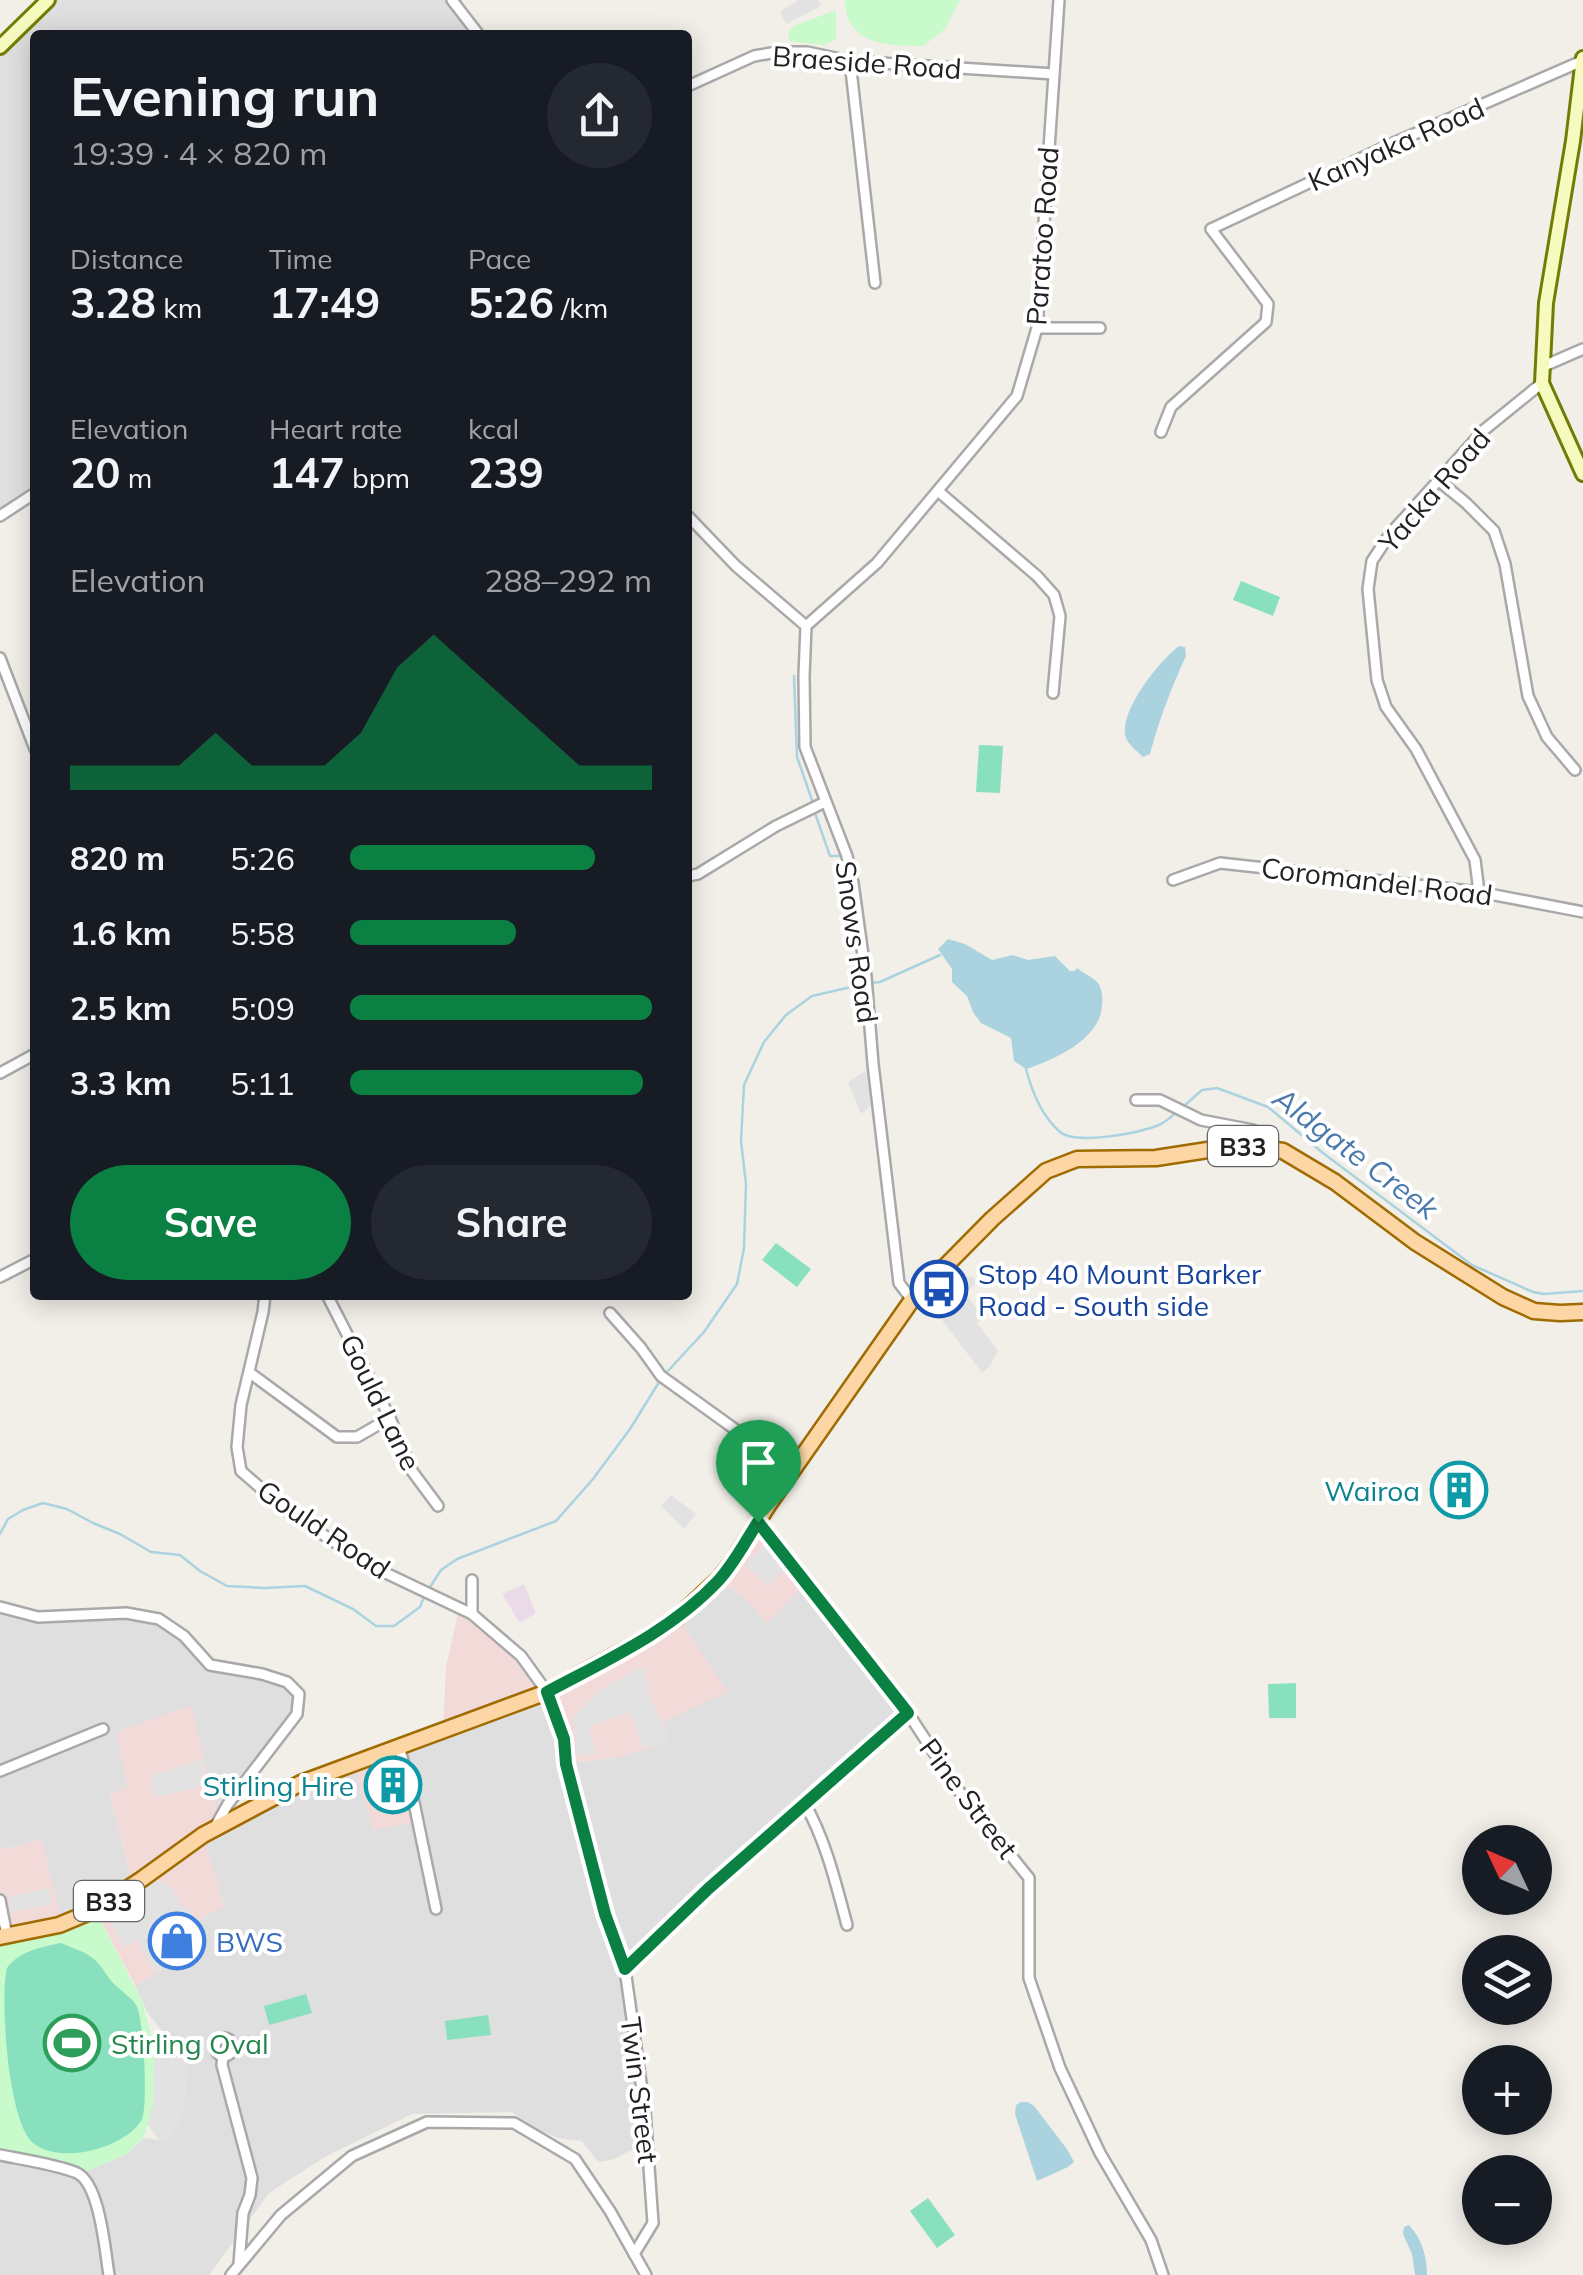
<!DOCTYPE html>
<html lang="en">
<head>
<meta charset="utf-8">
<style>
	:root { --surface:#171b24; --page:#242831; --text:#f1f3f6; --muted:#9ea1a6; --accent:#0b8043 }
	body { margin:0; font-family:Mulish,sans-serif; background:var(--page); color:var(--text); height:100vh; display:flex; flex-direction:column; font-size:38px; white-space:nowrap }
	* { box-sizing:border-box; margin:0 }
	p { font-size:32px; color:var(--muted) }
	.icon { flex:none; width:55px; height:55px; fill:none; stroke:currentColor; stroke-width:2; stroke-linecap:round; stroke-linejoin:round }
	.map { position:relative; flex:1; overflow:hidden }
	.sheet { position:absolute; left:30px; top:30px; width:662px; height:1270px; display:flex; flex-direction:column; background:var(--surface); border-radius:10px; box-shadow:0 5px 25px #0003 }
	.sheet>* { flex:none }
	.needle { width:65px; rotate:314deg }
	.controls { position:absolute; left:1462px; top:1825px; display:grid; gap:20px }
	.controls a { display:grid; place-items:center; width:90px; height:90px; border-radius:50%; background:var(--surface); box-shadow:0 5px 25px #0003; font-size:50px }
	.pin { position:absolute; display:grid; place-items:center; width:85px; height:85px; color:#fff; margin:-102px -42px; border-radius:50% 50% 50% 0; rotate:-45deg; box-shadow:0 0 10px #0007 }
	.pin .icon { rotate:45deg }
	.round { display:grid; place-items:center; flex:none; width:105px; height:105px; border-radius:52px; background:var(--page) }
	.head { display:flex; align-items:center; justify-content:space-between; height:170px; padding:0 40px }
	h1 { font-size:55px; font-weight:700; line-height:75px }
	.stats { display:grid; grid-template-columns:repeat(3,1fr); gap:15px; height:170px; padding:10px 40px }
	.stats div { display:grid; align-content:center }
	.stats b { font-size:42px; font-weight:700 }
	.stats small { font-size:28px; font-weight:400 }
	.stats p { font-size:28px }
	.chart { height:280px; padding:20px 40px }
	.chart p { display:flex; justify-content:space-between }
	.chart svg { width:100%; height:180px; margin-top:10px; fill:var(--accent); opacity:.7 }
	.button { display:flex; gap:20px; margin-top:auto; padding:20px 40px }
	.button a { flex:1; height:115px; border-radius:60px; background:var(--accent); color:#fff; font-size:40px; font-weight:700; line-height:115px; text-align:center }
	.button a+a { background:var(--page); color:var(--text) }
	ul { padding:0 40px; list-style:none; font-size:32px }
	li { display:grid; grid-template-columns:160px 120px 1fr; align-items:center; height:75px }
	li i { height:25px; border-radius:12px; background:var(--accent) }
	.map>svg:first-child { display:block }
</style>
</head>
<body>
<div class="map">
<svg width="1583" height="2275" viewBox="0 0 1583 2275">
	<rect width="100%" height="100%" fill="#f2efe9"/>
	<g fill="#e0dfdf">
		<path d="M48 0H452L479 35H35V493L0 516V47Z"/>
		<path d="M719 1579 744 1598 767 1622 806 1583 908 1713 625 1969 648 2136 636 2148 611 2160 598 2162 582 2141 562 2139 534 2129 512 2112 412 2114 323 2158 269 2193 209 2275H0V2155L80 2174 127 2154 144 2138 168 2141 183 2048 171 2043 147 2012 135 1985 196 1950 185 1928 224 1906 203 1835 399 1746 547 1692 567 1764 623 1756 669 1741 662 1723 678 1617Z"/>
		<path d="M0 1607 38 1617 126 1613 159 1619 210 1665 287 1682 299 1694 297 1715 219 1820 127 1789 110 1794 133 1885 59 1925V1914L42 1840 0 1850Z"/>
	</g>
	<g fill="#f2dad9">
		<path d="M758 1523 806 1583 767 1623 744 1598 719 1579Z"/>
		<path d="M459 1609 521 1656 547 1692 678 1617 728 1692 662 1722 669 1742 623 1756 566 1764 547 1692 443 1730 446 1667Z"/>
		<path d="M191 1705 219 1820 203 1835 224 1906 185 1928 196 1950 135 1985 95 1910 133 1885 110 1794 127 1788 117 1732Z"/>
		<path d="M399 1746 418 1821 373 1830 353 1764Z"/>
		<path d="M42 1840 59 1914V1925L0 1937V1850Z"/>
	</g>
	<path fill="#ebdbe8" d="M524 1584 536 1613 520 1623 502 1594Z"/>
	<g fill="#c8facc">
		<path d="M845 0H960L945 29 923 46C889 46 845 45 845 0Z"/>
		<path d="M836 10V39L824 45 789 41 788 32 794 26Z"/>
		<path d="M95 1910 142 2001 156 2053 154 2059 153 2105 149 2120 144 2137 127 2154 79 2174 0 2155V1937Z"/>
	</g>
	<g fill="#88e0be">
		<path d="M1241 581 1280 597 1273 616 1233 600Z"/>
		<path d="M979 745 1003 746 1000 793 976 792Z"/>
		<path d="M776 1243 811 1269 797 1287 762 1260Z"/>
		<path d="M1296 1683V1718H1269L1268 1684Z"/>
		<path d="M61 1943C72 1948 87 1952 95 1960 103 1967 107 1977 114 1984 121 1991 131 1997 136 2005 144 2018 148 2105 142 2119 139 2125 133 2131 127 2135 103 2152 58 2162 33 2143 7 2121 0 1994 7 1968 19 1951 42 1947 61 1943Z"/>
		<path d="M306 1994 312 2013 269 2025 264 2006Z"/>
		<path d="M488 2015 491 2035 447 2040 445 2021Z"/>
		<path d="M928 2198 955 2235 937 2248 910 2211Z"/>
	</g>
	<g fill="#e2e2e2">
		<path d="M799 0H818L821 6 786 24 780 11Z"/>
		<path d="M870 1068 871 1106 861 1114 848 1082Z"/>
		<path d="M959 1277H972L977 1283 965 1293 983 1317 977 1323 998 1351 989 1367 982 1373 921 1292 928 1285 939 1299Z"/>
		<path d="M671 1495 696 1514 684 1529 661 1506Z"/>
		<path d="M766 1542 789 1565 768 1586 746 1565Z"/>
		<path d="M643 1667 651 1699 669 1742 643 1748 629 1712 589 1727 595 1753 578 1757 573 1718 601 1689Z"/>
		<path d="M202 1759 208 1785 155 1797 151 1776Z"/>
		<path d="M150 1874 172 1888 184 1909 188 1907 197 1922 185 1928 180 1920 158 1933 173 1962 155 1973 137 1940 123 1947 102 1906Z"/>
		<path d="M49 1888 52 1904 11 1912 8 1897Z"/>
		<path d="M171 2047 183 2048 189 2061 183 2117 168 2141 159 2140 147 2124 153 2105 154 2059 156 2053Z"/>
	</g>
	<g fill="#aad3df">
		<path d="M1179 646 1185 647 1186 656C1172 686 1159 720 1150 754L1143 757C1138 752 1130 746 1127 740 1115 715 1160 660 1179 646Z"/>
		<path d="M948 939 965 944 992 960 1013 955 1028 960 1055 956 1070 971H1075L1077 968C1082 973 1093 977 1097 982 1102 987 1103 998 1102 1005 1101 1039 1054 1060 1026 1069L1014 1061 1011 1038 981 1023 973 1012 967 996 952 982V969L938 949Z"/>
		<path d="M1021 2102H1028L1034 2106 1067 2149 1074 2162 1068 2167 1037 2181 1015 2114 1016 2105Z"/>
		<path d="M1409 2225C1422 2239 1427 2256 1427 2275H1415L1412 2254 1403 2234 1404 2227Z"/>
	</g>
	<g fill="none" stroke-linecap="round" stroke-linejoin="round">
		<g stroke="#aad3df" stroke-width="2.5">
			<path d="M794 676 797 757 812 800"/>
			<path d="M815 813 830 856H845"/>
			<path d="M872 983 880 982 940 955"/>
			<path d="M1026 1069C1032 1092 1041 1115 1059 1131 1074 1146 1140 1133 1159 1125 1166 1122 1172 1116 1178 1111"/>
			<path d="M1184 1106 1202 1090 1217 1088 1268 1107 1323 1153 1472 1265 1533 1292 1544 1294 1583 1291"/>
			<path d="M666 1373 704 1332 737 1284 744 1248 746 1184 741 1141 744 1085 764 1042 786 1015 812 996 864 984"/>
			<path d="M0 1534 8 1519 23 1510 43 1503 67 1509 93 1523 120 1534 151 1552 180 1555 200 1571 227 1586 265 1588 305 1586 353 1609 376 1626H394L420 1607 424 1597"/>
			<path d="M428 1590 441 1570 457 1559 556 1521 593 1479 630 1429 661 1379"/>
		</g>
		<g stroke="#a9a9a9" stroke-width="14">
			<g id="street">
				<path d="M452 0 479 35"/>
				<path d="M850 61 875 283"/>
				<path d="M688 86 754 56 777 52H807L850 61 1054 74"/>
				<path d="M1037 328H1100"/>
				<path d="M1544 366 1583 349"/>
				<path d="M1161 432 1171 407 1266 322 1268 304 1211 229 1389 145 1582 61"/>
				<path d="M1438 480 1466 503 1494 531 1505 564 1528 696 1547 737 1575 770"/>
				<path d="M938 491 1037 576 1054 595 1060 616 1053 693"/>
				<path d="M0 516 35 493"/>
				<path d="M688 516 736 566 806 626 804 676 805 747 847 856 853 883 866 977 873 1064 899 1283 912 1300"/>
				<path d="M806 626 877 563 1017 396 1037 328 1059 0"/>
				<path d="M0 658 35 749"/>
				<path d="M688 876 698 874 776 826 825 802"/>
				<path d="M1173 880 1220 863 1479 892 1583 912"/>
				<path d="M1479 892 1475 860 1416 749 1386 707 1377 680 1368 589 1372 561 1390 534 1484 430 1542 383"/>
				<path d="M0 1073 35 1054"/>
				<path d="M1136 1100H1160L1201 1120 1253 1130 1276 1147"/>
				<path d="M0 1277 35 1259"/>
				<path d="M265 1295 263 1312 241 1405 237 1447 241 1471 287 1511 371 1566 472 1614 521 1656 547 1692 564 1739 566 1764 605 1915 625 1969 645 2111 653 2223 634 2254"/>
				<path d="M327 1295 390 1418 412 1471 438 1506"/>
				<path d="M610 1313 641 1348 661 1376 775 1458"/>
				<path d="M250 1373 337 1437H357L390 1418"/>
				<path d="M758 1523 908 1713 959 1791 1029 1878V1978L1060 2068 1100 2153 1151 2240 1163 2275"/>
				<path d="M472 1580V1614"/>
				<path d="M0 1607 38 1617 126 1613 159 1619 184 1636 210 1665 262 1674 287 1682 299 1694 297 1714 228 1804 215 1827"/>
				<path d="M399 1746 413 1798 436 1909"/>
				<path d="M0 1771 103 1729"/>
				<path d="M805 1804C826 1841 836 1884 847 1925"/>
				<path d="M0 1900 7 1936"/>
				<path d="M625 1969 708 1889 908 1713"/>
				<circle cx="224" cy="2047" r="9"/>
				<path d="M223 2056 222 2065 252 2178 250 2195 243 2213 239 2264"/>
				<path d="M0 2155C20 2159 59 2165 77 2173 100 2184 105 2251 109 2275"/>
				<path d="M231 2275 281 2215 352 2156 427 2122 514 2123 575 2159 610 2211 646 2275"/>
			</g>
		</g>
		<g stroke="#707d05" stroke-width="18">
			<g id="secondary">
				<path d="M0 47 48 0"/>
				<path d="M1583 58 1573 141 1546 303 1542 383 1583 474"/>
			</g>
		</g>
		<g stroke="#a06b00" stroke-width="19">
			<path id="primary" d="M0 1937 59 1925 95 1910 142 1879 203 1835 301 1783 547 1692 641 1641 678 1617 719 1579 733 1561 769 1504 912 1300 992 1219 1046 1171 1077 1159 1156 1158 1240 1145 1283 1151 1335 1182 1415 1242 1503 1297 1534 1311 1560 1313 1583 1312"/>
		</g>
		<use href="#street" stroke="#fff" stroke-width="9"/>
		<use href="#secondary" stroke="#f7fabf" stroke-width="12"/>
		<use href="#primary" stroke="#fcd6a4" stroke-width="14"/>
	</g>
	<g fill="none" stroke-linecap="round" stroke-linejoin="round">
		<g stroke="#fff" stroke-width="20">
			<path id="route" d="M758 1522 908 1713 708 1889 625 1969 605 1914 566 1764 564 1739 547 1692C607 1660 671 1631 718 1581 734 1564 745 1542 758 1522Z"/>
		</g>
		<use href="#route" stroke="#0b8043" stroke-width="12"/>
	</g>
	<defs>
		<g id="bus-ring" transform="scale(2.875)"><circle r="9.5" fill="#fff" stroke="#1a4fb4" stroke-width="1.5"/><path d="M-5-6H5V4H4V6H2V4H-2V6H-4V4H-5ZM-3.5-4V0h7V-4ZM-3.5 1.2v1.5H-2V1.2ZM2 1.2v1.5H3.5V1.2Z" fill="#1a4fb4"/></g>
		<g id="building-ring" transform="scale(2.875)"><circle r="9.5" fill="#fff" stroke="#0f9aa8" stroke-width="1.5"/><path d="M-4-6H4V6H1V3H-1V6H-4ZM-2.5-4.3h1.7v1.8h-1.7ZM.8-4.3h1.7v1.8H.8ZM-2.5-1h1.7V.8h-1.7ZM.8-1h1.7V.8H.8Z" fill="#0f9aa8"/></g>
		<g id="shop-ring" transform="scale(2.875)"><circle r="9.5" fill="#fff" stroke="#3f7fe0" stroke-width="1.5"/><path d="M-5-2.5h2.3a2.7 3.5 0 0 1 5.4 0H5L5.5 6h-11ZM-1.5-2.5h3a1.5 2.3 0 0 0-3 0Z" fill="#3f7fe0"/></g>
		<g id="stadium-ring" transform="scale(2.875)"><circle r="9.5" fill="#fff" stroke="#2e9e5b" stroke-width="1.5"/><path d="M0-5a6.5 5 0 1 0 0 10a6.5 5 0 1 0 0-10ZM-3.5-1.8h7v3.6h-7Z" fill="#2e9e5b"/></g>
	</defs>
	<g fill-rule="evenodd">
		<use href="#bus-ring" x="939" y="1289"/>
		<use href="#building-ring" x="1459" y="1490"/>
		<use href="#building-ring" x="393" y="1785"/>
		<use href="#shop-ring" x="177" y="1941"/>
		<use href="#stadium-ring" x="72" y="2043"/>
	</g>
	<g text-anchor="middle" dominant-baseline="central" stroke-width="8" stroke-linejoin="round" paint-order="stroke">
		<g fill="#fff" stroke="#646464" stroke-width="2.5">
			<rect x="1208" y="1126" width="70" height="40" rx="8"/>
			<rect x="74" y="1881" width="70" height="40" rx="8"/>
		</g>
		<g font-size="25" font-weight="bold" fill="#222">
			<text x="1243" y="1146">B33</text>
			<text x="109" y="1901">B33</text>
		</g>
		<g font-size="28" fill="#222" stroke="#fff">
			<text transform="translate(867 62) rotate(4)">Braeside Road</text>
			<text transform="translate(1396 144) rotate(-24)">Kanyaka Road</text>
			<text transform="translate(1042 236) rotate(-86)">Paratoo Road</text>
			<text transform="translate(1434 490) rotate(-49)">Yacka Road</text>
			<text transform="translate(1377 881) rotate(7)">Coromandel Road</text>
			<text transform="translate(857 942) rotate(82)">Snows Road</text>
			<text transform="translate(381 1402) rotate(64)">Gould Lane</text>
			<text transform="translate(324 1529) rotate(34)">Gould Road</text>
			<text transform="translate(969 1798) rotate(53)">Pine Street</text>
			<text transform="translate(640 2090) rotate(83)">Twin Street</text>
		</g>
		<g font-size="28" fill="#164399" stroke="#fff" text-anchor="start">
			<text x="978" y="1273">Stop 40 Mount Barker<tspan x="978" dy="32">Road - South side</tspan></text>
		</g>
		<g font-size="28" fill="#0d838f" stroke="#fff" text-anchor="end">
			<text x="1420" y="1490">Wairoa</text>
			<text x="354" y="1785">Stirling Hire</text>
		</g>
		<g font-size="28" fill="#366cbe" stroke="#fff" text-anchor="start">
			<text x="216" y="1941">BWS</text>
		</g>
		<g font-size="28" fill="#27864d" stroke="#fff" text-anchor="start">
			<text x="111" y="2043">Stirling Oval</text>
		</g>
		<g font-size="30" font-style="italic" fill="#4a7aab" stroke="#fff">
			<text transform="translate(1356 1153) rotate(37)">Aldgate Creek</text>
		</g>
	</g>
</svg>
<div class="controls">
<a><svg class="needle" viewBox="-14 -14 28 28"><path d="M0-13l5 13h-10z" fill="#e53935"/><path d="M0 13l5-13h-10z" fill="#9ea1a6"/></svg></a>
<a><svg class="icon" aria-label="layers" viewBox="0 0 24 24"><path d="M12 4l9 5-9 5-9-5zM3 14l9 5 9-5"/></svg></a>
<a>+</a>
<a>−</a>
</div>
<div class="pin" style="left:758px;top:1522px;background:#1e9e55"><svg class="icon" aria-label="arrive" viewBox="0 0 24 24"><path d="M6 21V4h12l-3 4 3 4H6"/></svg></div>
<section class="sheet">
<div class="head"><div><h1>Evening run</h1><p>19:39 · 4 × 820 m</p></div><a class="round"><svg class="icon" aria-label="share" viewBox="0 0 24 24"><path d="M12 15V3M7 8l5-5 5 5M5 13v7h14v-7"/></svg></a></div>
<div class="stats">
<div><p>Distance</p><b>3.28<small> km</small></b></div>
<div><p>Time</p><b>17:49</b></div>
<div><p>Pace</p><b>5:26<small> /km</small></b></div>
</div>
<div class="stats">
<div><p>Elevation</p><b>20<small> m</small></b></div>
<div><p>Heart rate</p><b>147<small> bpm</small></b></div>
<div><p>kcal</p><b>239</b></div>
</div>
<div class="chart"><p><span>Elevation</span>288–292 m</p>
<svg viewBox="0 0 160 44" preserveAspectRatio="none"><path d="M0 44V38L10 38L20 38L30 38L40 30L50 38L60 38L70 38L80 30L90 14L100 6L110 14L120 22L130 30L140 38L150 38L160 38V44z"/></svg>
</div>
<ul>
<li><b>820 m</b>5:26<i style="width:81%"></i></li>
<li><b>1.6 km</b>5:58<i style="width:55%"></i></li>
<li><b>2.5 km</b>5:09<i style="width:100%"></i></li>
<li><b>3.3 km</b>5:11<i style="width:97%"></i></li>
</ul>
<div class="button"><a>Save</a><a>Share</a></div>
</section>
</div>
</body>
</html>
